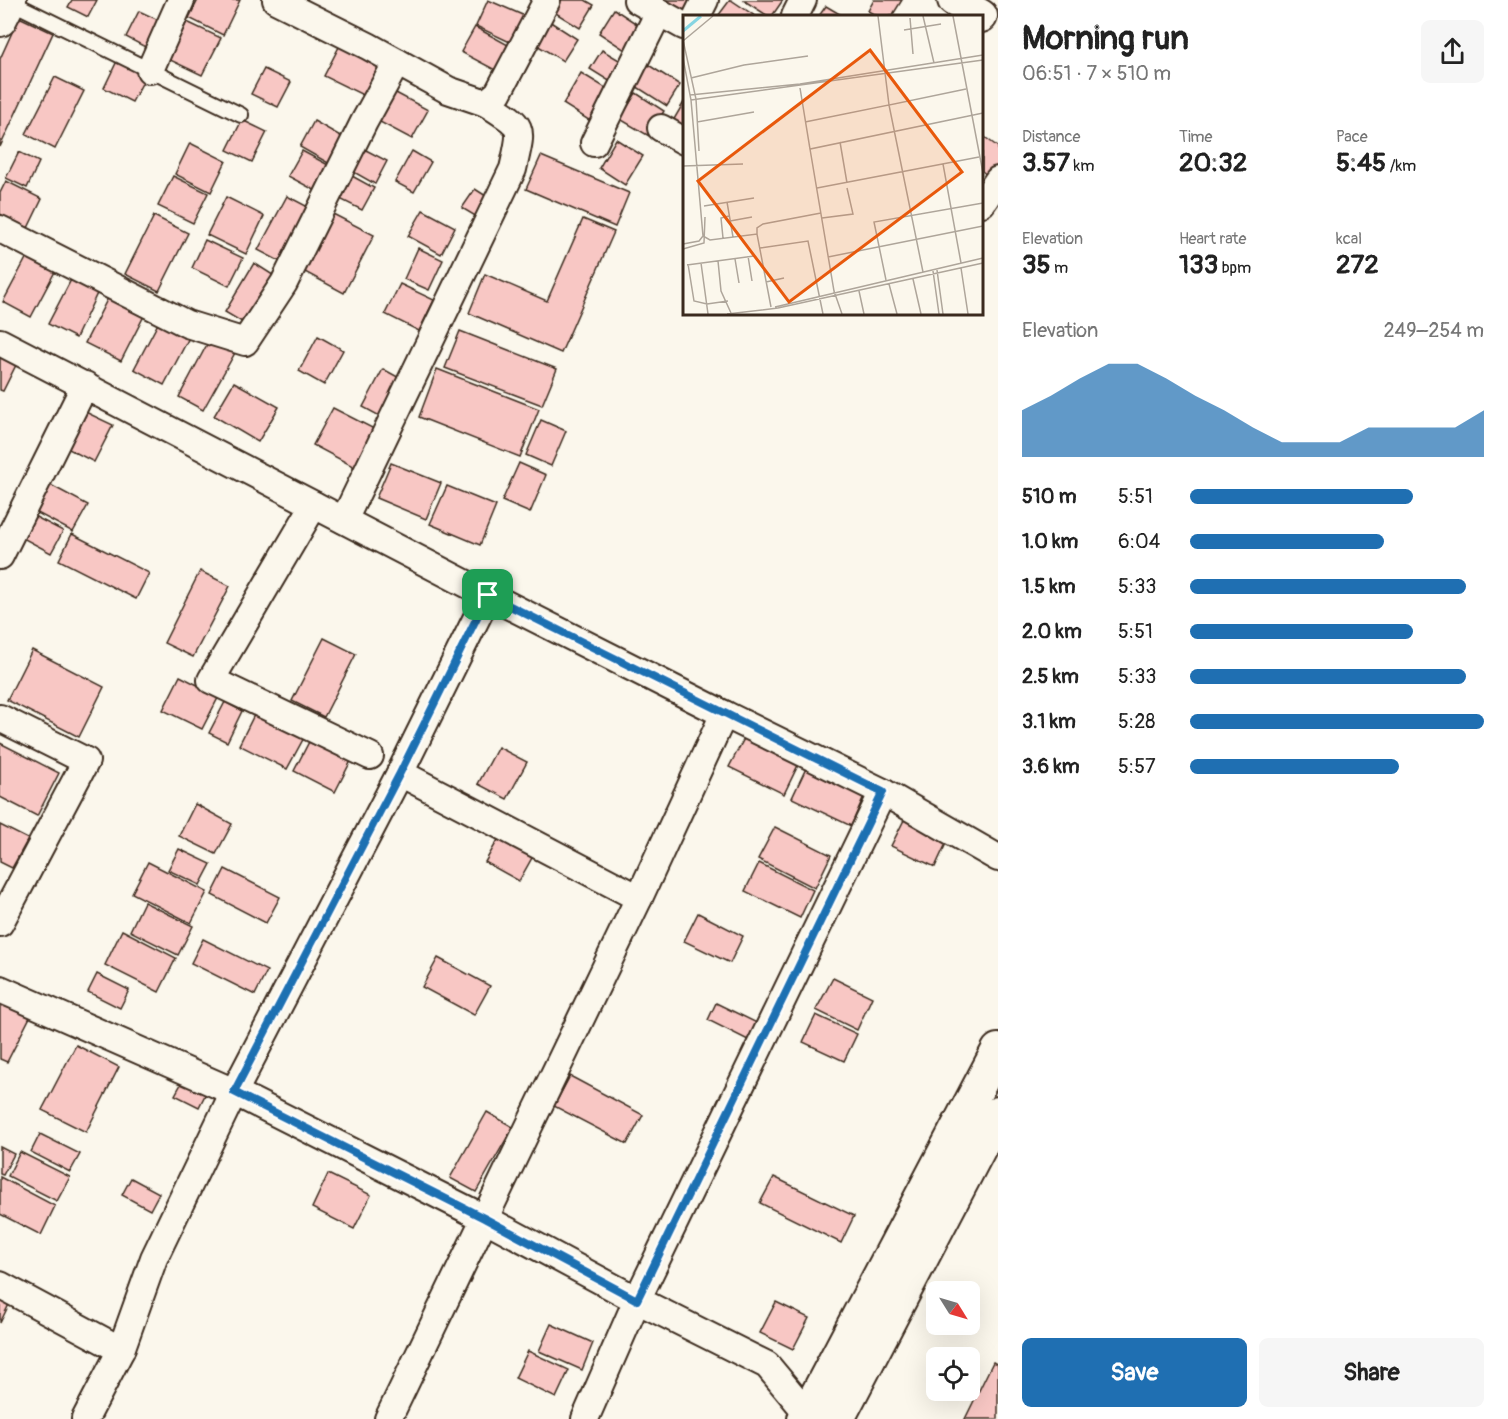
<!DOCTYPE html>
<html lang="en">
<head>
<meta charset="utf-8">
<style>
	:root { --surface:#fff; --page:#f6f6f6; --text:#222; --muted:#767676; --accent:#1f6fb2 }
	body { margin:0; font-family:Pangolin,sans-serif; background:var(--page); color:var(--text); height:100vh; display:flex; flex-direction:column; font-size:22px; white-space:nowrap }
	* { box-sizing:border-box; margin:0 }
	p { font-size:20px; color:var(--muted) }
	.icon { flex:none; width:33px; height:33px; fill:none; stroke:currentColor; stroke-width:2; stroke-linecap:round; stroke-linejoin:round }
	.map { position:relative; flex:1; overflow:hidden }
	.drawer { display:flex; flex-direction:column; background:var(--surface); width:510px }
	.drawer>* { flex:none }
	.needle { width:39px; rotate:127deg }
	.controls { position:absolute; left:926px; top:1281px; display:grid; gap:12px }
	.controls a { display:grid; place-items:center; width:54px; height:54px; border-radius:9px; background:var(--surface); box-shadow:0 6px 24px #0002; font-size:30px }
	.pin { position:absolute; display:grid; place-items:center; width:51px; height:51px; color:#fff; margin:-26px; border-radius:12px; box-shadow:0 3px 9px #0006 }
	.round { display:grid; place-items:center; flex:none; width:63px; height:63px; border-radius:9px; background:var(--page) }
	.summary { display:flex; align-items:center; justify-content:space-between; height:102px; padding:0 24px }
	h1 { font-size:33px; font-weight:800; line-height:45px }
	.figures { display:grid; grid-template-columns:repeat(3,1fr); gap:9px; height:102px; padding:6px 24px }
	.figures div { display:grid; align-content:center }
	.figures b { font-size:26px; font-weight:800 }
	.figures small { font-size:16px; font-weight:400 }
	.figures p { font-size:16px }
	.chart { height:168px; padding:12px 24px }
	.chart p { display:flex; justify-content:space-between }
	.chart svg { width:100%; height:108px; margin-top:6px; fill:var(--accent); opacity:.7 }
	.primary-button { display:flex; gap:12px; margin-top:auto; padding:12px 24px }
	.primary-button a { flex:1; height:69px; border-radius:9px; background:var(--accent); color:#fff; font-size:24px; font-weight:800; line-height:69px; text-align:center }
	.primary-button a+a { background:var(--page); color:var(--text) }
	ul { padding:0 24px; list-style:none; font-size:20px }
	li { display:grid; grid-template-columns:96px 72px 1fr; align-items:center; height:45px }
	li i { height:15px; border-radius:8px; background:var(--accent) }
	main { display:flex; flex:1; min-height:0 }
	.map>svg:first-child { display:block }
</style>
</head>
<body>
<main>
<div class="map">
<svg width="998" height="1419" viewBox="0 0 998 1419">
	<rect width="100%" height="100%" fill="#fbf7ec"/>
	<filter id="ink" filterUnits="userSpaceOnUse"><feTurbulence type="fractalNoise" baseFrequency=".0167" numOctaves="2"/><feDisplacementMap in="SourceGraphic" scale="12" xChannelSelector="R" yChannelSelector="G"/><feConvolveMatrix kernelMatrix="1 2 1 2 8 2 1 2 1" color-interpolation-filters="sRGB"/></filter>
	<g filter="url(#ink)">
		<g fill="#f8c7c4" stroke="#3b2a1e" stroke-width="1.5">
			<path d="M72 0H97L88 17 68 7Z"/>
			<path d="M198 0H240L223 35 189 18Z"/>
			<path d="M488 0 527 17 514 44 476 26Z"/>
			<path d="M561 0H585L594 5 580 28 554 12Z"/>
			<path d="M663 0H692L683 13Z"/>
			<path d="M730 0H731L755 16H718Z"/>
			<path d="M743 0H783L772 16H768Z"/>
			<path d="M874 0H902L892 16H877L868 11Z"/>
			<path d="M826 6 843 16H819Z"/>
			<path d="M614 9 646 30 631 54 599 33Z"/>
			<path d="M139 11 165 23 151 50 126 37Z"/>
			<path d="M19 17 53 33 0 147V59Z"/>
			<path d="M549 21 577 39 563 61 535 44Z"/>
			<path d="M187 22 221 38 202 75 168 59Z"/>
			<path d="M475 27 510 46 497 71 461 52Z"/>
			<path d="M340 45 386 68 371 99 324 76Z"/>
			<path d="M602 50 626 64 614 84 590 69Z"/>
			<path d="M117 61 146 76 132 102 104 88Z"/>
			<path d="M647 64 680 85 667 106 634 85Z"/>
			<path d="M264 69 291 82 278 107 251 94Z"/>
			<path d="M581 73 614 93 595 124 563 104Z"/>
			<path d="M55 77 84 91 55 149 26 134Z"/>
			<path d="M394 92 428 110 412 139 378 121Z"/>
			<path d="M636 93 664 111 649 136 620 119Z"/>
			<path d="M684 102V135L670 126Z"/>
			<path d="M242 120 267 132 252 162 227 150Z"/>
			<path d="M314 121 344 138 330 164 300 147Z"/>
			<path d="M982 135 998 147V167L990 178 982 171Z"/>
			<path d="M616 139 643 156 625 185 599 168Z"/>
			<path d="M190 143 226 161 211 192 175 174Z"/>
			<path d="M364 149 387 161 375 184 352 171Z"/>
			<path d="M302 151 332 167 318 192 288 176Z"/>
			<path d="M412 151 431 162 414 192 395 182Z"/>
			<path d="M19 152 39 162 27 188 6 178Z"/>
			<path d="M541 156 629 193 615 227 526 189Z"/>
			<path d="M173 176 208 193 193 223 158 206Z"/>
			<path d="M352 176 374 188 362 210 340 199Z"/>
			<path d="M6 181 42 199 28 228 0 214V193Z"/>
			<path d="M475 189 494 201 482 220 462 208Z"/>
			<path d="M287 196 310 208 281 262 258 250Z"/>
			<path d="M226 197 264 216 246 254 207 235Z"/>
			<path d="M423 210 455 227 441 254 408 236Z"/>
			<path d="M333 214 374 235 344 293 303 271Z"/>
			<path d="M154 216 188 233 159 291 125 274Z"/>
			<path d="M583 219 614 232 561 353 469 313 485 274 547 301Z"/>
			<path d="M205 240 243 258 229 286 192 268Z"/>
			<path d="M418 248 443 260 429 290 404 279Z"/>
			<path d="M31 249 59 264 31 317 3 302Z"/>
			<path d="M254 263 276 277 247 325 225 312Z"/>
			<path d="M74 274 100 287 76 338 48 324Z"/>
			<path d="M400 284 434 300 419 331 385 314Z"/>
			<path d="M113 288 149 306 121 361 85 343Z"/>
			<path d="M163 314 193 330 164 385 134 369Z"/>
			<path d="M460 331 557 369 542 405 445 368Z"/>
			<path d="M318 336 343 350 324 385 299 371Z"/>
			<path d="M211 337 236 351 203 410 179 397Z"/>
			<path d="M0 354 17 363 3 391 0 390Z"/>
			<path d="M383 369 407 382 387 420 363 407Z"/>
			<path d="M437 369 539 409 520 457 419 417Z"/>
			<path d="M234 382 279 407 258 442 214 416Z"/>
			<path d="M77 408 113 425 94 462 59 444Z"/>
			<path d="M333 408 382 433 362 471 313 445Z"/>
			<path d="M541 420 566 431 551 466 526 455Z"/>
			<path d="M391 463 441 483 426 519 376 498Z"/>
			<path d="M519 463 546 475 530 513 502 501Z"/>
			<path d="M43 481 88 505 73 532 28 508Z"/>
			<path d="M447 486 496 506 480 545 430 524Z"/>
			<path d="M30 514 63 531 51 553 19 536Z"/>
			<path d="M72 534 149 573 136 599 59 560Z"/>
			<path d="M200 571 230 586 193 657 164 643Z"/>
			<path d="M324 638 356 654 324 717 292 701Z"/>
			<path d="M32 650 104 687 79 737 7 700Z"/>
			<path d="M180 676 219 696 202 729 163 710Z"/>
			<path d="M225 702 242 711 227 742 209 733Z"/>
			<path d="M258 707 307 732 287 769 239 745Z"/>
			<path d="M747 733 801 759 784 794 729 767Z"/>
			<path d="M313 734 354 755 335 792 294 771Z"/>
			<path d="M0 743 59 773 37 816 0 797Z"/>
			<path d="M498 747 527 762 507 799 478 784Z"/>
			<path d="M809 762 867 789 851 826 792 798Z"/>
			<path d="M195 804 232 824 216 854 179 836Z"/>
			<path d="M906 816 949 837 935 867 891 846Z"/>
			<path d="M0 825 28 839 12 868 0 862Z"/>
			<path d="M775 827 831 855 815 888 758 859Z"/>
			<path d="M499 838 533 856 519 881 485 862Z"/>
			<path d="M179 849 211 864 200 885 168 870Z"/>
			<path d="M148 862 207 892 191 923 132 893Z"/>
			<path d="M759 863 813 890 800 918 745 891Z"/>
			<path d="M225 869 280 897 266 923 212 895Z"/>
			<path d="M144 902 193 926 178 955 130 931Z"/>
			<path d="M698 913 743 936 730 963 684 941Z"/>
			<path d="M122 930 176 958 159 992 105 965Z"/>
			<path d="M203 939 267 971 255 995 191 963Z"/>
			<path d="M438 958 490 986 474 1015 422 987Z"/>
			<path d="M97 974 129 990 120 1008 88 992Z"/>
			<path d="M833 978 872 997 857 1030 816 1010Z"/>
			<path d="M0 1002 30 1017 7 1062 0 1059Z"/>
			<path d="M716 1003 759 1024 750 1041 708 1020Z"/>
			<path d="M816 1015 857 1034 844 1061 803 1042Z"/>
			<path d="M76 1045 119 1067 86 1132 42 1110Z"/>
			<path d="M186 1075 209 1087 199 1107 175 1095Z"/>
			<path d="M570 1076 643 1115 627 1144 554 1106Z"/>
			<path d="M487 1112 513 1127 476 1192 450 1178Z"/>
			<path d="M40 1134 80 1154 70 1172 31 1152Z"/>
			<path d="M0 1147 14 1154 3 1175 0 1174Z"/>
			<path d="M20 1152 70 1177 57 1201 8 1176Z"/>
			<path d="M328 1174 371 1195 354 1229 312 1208Z"/>
			<path d="M0 1177 55 1206 41 1235 0 1214Z"/>
			<path d="M774 1177 854 1216 841 1243 760 1203Z"/>
			<path d="M131 1178 159 1193 150 1210 122 1195Z"/>
			<path d="M0 1287 14 1294 0 1323Z"/>
			<path d="M776 1302 809 1318 793 1349 760 1333Z"/>
			<path d="M551 1324 593 1343 582 1370 539 1351Z"/>
			<path d="M528 1351 569 1370 556 1398 515 1378Z"/>
			<path d="M993 1362 998 1365V1419H965Z"/>
		</g>
		<g fill="none" stroke-linecap="round" stroke-linejoin="round">
			<g stroke="#3b2a1e" stroke-width="18">
				<path id="service" d="M9 1 241 115"/>
			</g>
			<g stroke="#3b2a1e" stroke-width="30">
				<g id="minor">
					<path d="M276 0 368 46 448 90 486 103 498 93 547 0"/>
					<path d="M637 0 684 26"/>
					<path d="M697 16 705 0"/>
					<path d="M795 16 803 0"/>
					<path d="M150 70 181 0"/>
					<path d="M661 128 684 141"/>
					<path d="M594 143 659 12"/>
					<path d="M982 203 998 180"/>
					<path d="M0 229 187 324 245 342 284 283 364 122 397 62"/>
					<path d="M0 342 488 595 724 714"/>
					<path d="M314 505 211 680 370 756"/>
					<path d="M344 520 513 169C523 124 525 128 486 103"/>
					<path d="M0 556 85 385"/>
					<path d="M0 718 86 761 0 923"/>
					<path d="M400 773 639 898"/>
					<path d="M0 989 234 1092 484 1218 637 1300 585 1419"/>
					<path d="M0 1285 121 1350"/>
					<path d="M85 1419 121 1350 154 1258 234 1092 400 773 488 595"/>
					<path d="M388 1419 639 898 724 714 883 792 998 858"/>
					<path d="M812 1419 767 1365 637 1300 883 792"/>
				</g>
			</g>
			<g stroke="#3b2a1e" stroke-width="36">
				<g id="tertiary">
					<path d="M954 0 981 16"/>
					<path d="M0 20 10 0"/>
					<path d="M804 1419 998 1050"/>
					<path d="M838 1419 998 1113"/>
				</g>
			</g>
			<use href="#service" stroke="#fbf7ec" stroke-width="14"/>
			<use href="#minor" stroke="#fbf7ec" stroke-width="26"/>
			<use href="#tertiary" stroke="#fbf7ec" stroke-width="32"/>
		</g>
	</g>
	<g fill="none" stroke-linecap="round" stroke-linejoin="round" filter="url(#ink)">
		<g stroke="#fff" stroke-width="12">
			<path id="route" d="M488 595 883 792 637 1300 484 1218 234 1092 400 773Z"/>
		</g>
		<use href="#route" stroke="#1f6fb2" stroke-width="8"/>
	</g>
	<g transform="translate(683 15)">
		<rect width="300" height="300" fill="#fbf7ec"/>
		<path fill="none" stroke="#86d5e2" stroke-width="3" d="M0 16 18 1"/>
		<path fill="none" stroke="#aea59a" stroke-width="1.5" d="M240 1 251 48M270 1 300 158M227 3 230 39M221 15 258 9M0 25 13 84 16 136M0 26 30 1M0 43 8 85 20 221 27 225 74 219 88 292M8 63 61 50 125 41M117 73 127 134 300 98M7 80 117 69 300 40M8 85 300 45M14 107 71 97M122 107 206 90 195 1M157 127 164 168M127 134 151 276 159 299M260 149 278 248M0 151 60 149M134 173 296 142M44 187 50 222M21 191 71 183M139 203 170 199 164 173M47 206 69 202M74 219V213L80 209 138 198M40 223 38 203 46 201M0 229 16 226 20 221M77 233 125 226 140 299M0 234 21 228 22 202M65 241 69 266M145 242 300 211M52 244 56 268M35 246 38 276 48 298M18 248 25 299M5 249 11 286 24 289 45 286M4 250 71 241M278 253 285 299M254 255 260 299M250 256 256 299M240 257 206 90 283 74M230 264 238 299M203 265 191 207 300 188M83 267 101 263M206 269 214 299M176 276 181 299M92 292 300 243M44 299 95 293 300 248"/>
		<path fill="#e8590c" fill-opacity="0.15" stroke="#e8590c" stroke-width="3" d="M187 35 279 157 106 287 15 166Z"/>
		<rect width="300" height="300" fill="none" stroke="#3b2a1e" stroke-width="3"/>
	</g>
</svg>
<div class="controls">
<a><svg class="needle" viewBox="-14 -14 28 28"><path d="M0-13l5 13h-10z" fill="#e53935"/><path d="M0 13l5-13h-10z" fill="#767676"/></svg></a>
<a><svg class="icon" aria-label="locate" viewBox="0 0 24 24"><circle cx="12" cy="12" r="6"/><path d="M12 2v4M12 18v4M2 12h4M18 12h4"/></svg></a>
</div>
<div class="pin" style="left:488px;top:595px;background:#1e9e55"><svg class="icon" aria-label="arrive" viewBox="0 0 24 24"><path d="M6 21V4h12l-3 4 3 4H6"/></svg></div>
</div>
<section class="drawer">
<div class="summary"><div><h1>Morning run</h1><p>06:51 · 7 × 510 m</p></div><a class="round"><svg class="icon" aria-label="share" viewBox="0 0 24 24"><path d="M12 15V3M7 8l5-5 5 5M5 13v7h14v-7"/></svg></a></div>
<div class="figures">
<div><p>Distance</p><b>3.57<small> km</small></b></div>
<div><p>Time</p><b>20:32</b></div>
<div><p>Pace</p><b>5:45<small> /km</small></b></div>
</div>
<div class="figures">
<div><p>Elevation</p><b>35<small> m</small></b></div>
<div><p>Heart rate</p><b>133<small> bpm</small></b></div>
<div><p>kcal</p><b>272</b></div>
</div>
<div class="chart"><p><span>Elevation</span>249–254 m</p>
<svg viewBox="0 0 160 44" preserveAspectRatio="none"><path d="M0 44V25L10 19L20 12L30 6L40 6L50 12L60 19L70 25L80 32L90 38L100 38L110 38L120 32L130 32L140 32L150 32L160 25V44z"/></svg>
</div>
<ul>
<li><b>510 m</b>5:51<i style="width:76%"></i></li>
<li><b>1.0 km</b>6:04<i style="width:66%"></i></li>
<li><b>1.5 km</b>5:33<i style="width:94%"></i></li>
<li><b>2.0 km</b>5:51<i style="width:76%"></i></li>
<li><b>2.5 km</b>5:33<i style="width:94%"></i></li>
<li><b>3.1 km</b>5:28<i style="width:100%"></i></li>
<li><b>3.6 km</b>5:57<i style="width:71%"></i></li>
</ul>
<div class="primary-button"><a>Save</a><a>Share</a></div>
</section>
</main>
</body>
</html>
